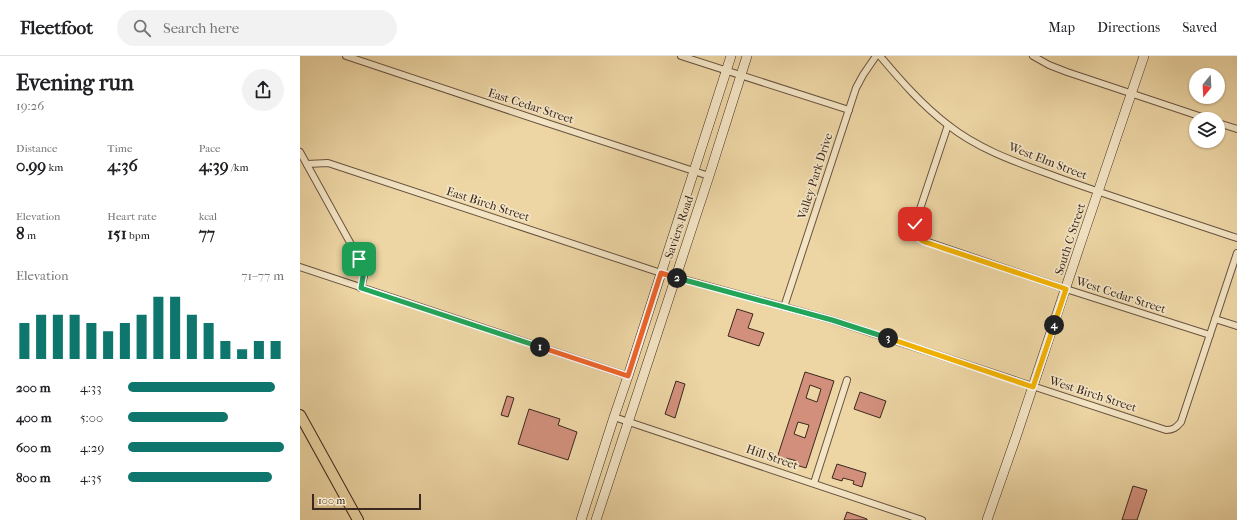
<!DOCTYPE html>
<html lang="en">
<head>
<meta charset="utf-8">
<style>
	:root { --surface:#fff; --page:#f2f2f2; --text:#202124; --muted:#757577; --line:#e0e0e0; --accent:#0f766e }
	body { margin:0; font-family:"IM FELL French Canon",serif; background:var(--page); color:var(--text); height:100vh; display:flex; flex-direction:column; font-size:15px; white-space:nowrap }
	* { box-sizing:border-box; margin:0 }
	p { font-size:13px; color:var(--muted) }
	.icon { flex:none; width:22px; height:22px; fill:none; stroke:currentColor; stroke-width:2; stroke-linecap:round; stroke-linejoin:round }
	.map { position:relative; flex:1; overflow:hidden }
	.details { display:flex; flex-direction:column; background:var(--surface); width:300px }
	.details>* { flex:none }
	.needle { width:26px; rotate:198deg }
	.fabs { position:absolute; left:889px; top:12px; display:grid; gap:8px }
	.fabs a { display:grid; place-items:center; width:36px; height:36px; border-radius:50%; background:var(--surface); box-shadow:0 1px 3px #0004; font-size:20px }
	.scale { position:absolute; left:12px; bottom:10px; width:109px; box-sizing:border-box; padding-left:4px; border:2px solid #3b281f; border-top:0; font-size:11px; line-height:14px; white-space:nowrap; color:#3b281f; -webkit-text-stroke:3px #f3e4c4; paint-order:stroke }
	.pin { position:absolute; display:grid; place-items:center; width:34px; height:34px; color:#fff; margin:-17px; border-radius:8px; box-shadow:0 2px 6px #0006 }
	.km { position:absolute; width:20px; height:20px; margin:-10px; border-radius:50%; background:#222; color:#fff; font-size:11px; line-height:20px; text-align:center }
	.round { display:grid; place-items:center; flex:none; width:42px; height:42px; border-radius:21px; background:var(--page) }
	.head { display:flex; align-items:center; justify-content:space-between; height:68px; padding:0 16px }
	h1 { font-size:22px; font-weight:700; line-height:30px }
	.metrics { display:grid; grid-template-columns:repeat(3,1fr); gap:6px; height:68px; padding:4px 16px }
	.metrics div { display:grid; align-content:center }
	.metrics b { font-size:17px; font-weight:700 }
	.metrics small { font-size:11px; font-weight:400 }
	.metrics p { font-size:11px }
	.chart { height:112px; padding:8px 16px }
	.chart p { display:flex; justify-content:space-between }
	.chart svg { width:100%; height:72px; margin-top:4px; stroke:var(--accent); stroke-width:6 }
	ul { padding:0 16px; list-style:none; font-size:13px }
	li { display:grid; grid-template-columns:64px 48px 1fr; align-items:center; height:30px }
	li i { height:10px; border-radius:5px; background:var(--accent) }
	header { display:flex; align-items:center; gap:24px; box-sizing:border-box; height:56px; padding:0 20px; background:var(--surface); border-bottom:1px solid var(--line) }
	header strong { font-size:19px }
	nav { display:flex; gap:22px; margin-inline-start:auto; font-size:14px }
	.search { width:280px; height:36px; background:var(--page); display:flex; align-items:center; gap:10px; box-sizing:border-box; padding:0 14px; border-radius:22px; color:var(--muted); font-size:15px }
	main { display:flex; flex:1; min-height:0 }
	.map>svg:first-child { display:block }
</style>
</head>
<body>
<header>
<strong>Fleetfoot</strong>
<div class="search"><svg class="icon" aria-label="search" viewBox="0 0 24 24"><circle cx="10" cy="10" r="6"/><path d="M15 15l6 6"/></svg>Search here</div>
<nav><a>Map</a><a>Directions</a><a>Saved</a></nav>
</header>
<main>
<section class="details">
<div class="head"><div><h1>Evening run</h1><p>19:26</p></div><a class="round"><svg class="icon" aria-label="share" viewBox="0 0 24 24"><path d="M12 15V3M7 8l5-5 5 5M5 13v7h14v-7"/></svg></a></div>
<div class="metrics">
<div><p>Distance</p><b>0.99<small> km</small></b></div>
<div><p>Time</p><b>4:36</b></div>
<div><p>Pace</p><b>4:39<small> /km</small></b></div>
</div>
<div class="metrics">
<div><p>Elevation</p><b>8<small> m</small></b></div>
<div><p>Heart rate</p><b>151<small> bpm</small></b></div>
<div><p>kcal</p><b>77</b></div>
</div>
<div class="chart"><p><span>Elevation</span>71–77 m</p>
<svg viewBox="0 0 160 44" preserveAspectRatio="none"><path d="M5 44V22M15 44V17M25 44V17M35 44V17M45 44V22M55 44V27M65 44V22M75 44V17M85 44V6M95 44V6M105 44V17M115 44V22M125 44V33M135 44V38M145 44V33M155 44V33"/></svg>
</div>
<ul>
<li><b>200 m</b>4:33<i style="width:94%"></i></li>
<li><b>400 m</b>5:00<i style="width:64%"></i></li>
<li><b>600 m</b>4:29<i style="width:100%"></i></li>
<li><b>800 m</b>4:35<i style="width:92%"></i></li>
</ul>
</section>
<div class="map">
<svg width="937" height="464" viewBox="0 0 937 464">
	<rect width="100%" height="100%" fill="#edd5a4"/>
	<filter id="stains"><feTurbulence type="fractalNoise" baseFrequency=".005" numOctaves="4"/><feColorMatrix values="0 0 0 0 .2 0 0 0 0 .09 0 0 0 0 .02 0 0 0 .5 -.17"/></filter>
	<radialGradient id="worn" r=".72"><stop offset=".6" stop-color="#630" stop-opacity="0"/><stop offset="1" stop-color="#630" stop-opacity=".3"/></radialGradient>
	<g fill="#d2907c" stroke="#3b281f" fill-rule="evenodd">
		<path d="M437 253 453 258 448 272 464 277 459 290 428 280Z"/>
		<path d="M505 316 534 325 506 412 496 409 497 405 486 402 485 404 477 402ZM510 329 521 333 517 346 506 342ZM498 366 509 369 505 382 494 378Z"/>
		<path d="M376 325 385 328 375 362 365 358Z"/>
		<path d="M560 336 586 345 580 362 554 353Z"/>
		<path d="M207 340 214 342 208 361 201 359Z"/>
		<path d="M229 353 260 363 258 369 277 376 268 404 218 388Z"/>
		<path d="M537 408 566 417 562 431 553 428 554 425 543 422 542 425 532 422Z"/>
		<path d="M833 430 847 434 837 464H822Z"/>
		<path d="M547 456 567 463V464H544Z"/>
	</g>
	<g fill="none" stroke-linecap="round" stroke-linejoin="round">
		<g stroke="#685340" stroke-width="8">
			<g id="street">
				<path d="M46 0 247 67 409 120"/>
				<path d="M381 0 549 54"/>
				<path d="M580 0C601 25 622 49 648 69 682 96 725 109 765 124 822 144 880 163 937 182"/>
				<path d="M733 0 749 9 767 16 908 63"/>
				<path d="M918 67 937 73"/>
				<path d="M648 69 615 168C613 178 616 182 625 185L766 233 910 279"/>
				<path d="M0 96 63 210 64 220 61 232"/>
				<path d="M7 108 28 107 361 217 532 264 866 374C873 374 876 372 881 366L937 197"/>
				<path d="M0 211 328 320"/>
				<path d="M484 251 556 32 563 19 576 0"/>
				<path d="M915 263 937 270"/>
				<path d="M314 361 622 464"/>
				<path d="M514 427 547 324"/>
			</g>
		</g>
		<g stroke="#3b281f" stroke-width="10">
			<g id="secondary">
				<path d="M281 464 314 361 328 320 431 0"/>
				<path d="M296 464 409 120 447 0"/>
				<path d="M687 464 716 381 781 186 844 0"/>
			</g>
		</g>
		<g stroke="#3b281f" stroke-width="12">
			<path id="primary" d="M0 359 58 464"/>
		</g>
		<use href="#street" stroke="#f3e4c4" stroke-width="6"/>
		<use href="#secondary" stroke="#f3e4c4" stroke-width="9"/>
		<use href="#primary" stroke="#edd5a4" stroke-width="10"/>
	</g>
	<g fill="none" stroke-linecap="round" stroke-linejoin="round">
		<g stroke="#fff" stroke-width="8">
			<path id="split-1" d="M59 203 64 215 61 232 240 291"/>
		</g>
		<g stroke="#fff" stroke-width="8">
			<path id="split-2" d="M240 291 328 320 361 217 377 222"/>
		</g>
		<g stroke="#fff" stroke-width="8">
			<path id="split-3" d="M377 222 532 264 588 282"/>
		</g>
		<g stroke="#fff" stroke-width="8">
			<path id="split-4" d="M588 282 733 331 754 269"/>
		</g>
		<g stroke="#fff" stroke-width="8">
			<path id="split-5" d="M615 168C613 178 616 182 625 186L766 233 754 269"/>
		</g>
		<use href="#split-1" stroke="#22a559" stroke-width="5"/>
		<use href="#split-2" stroke="#f0652b" stroke-width="5"/>
		<use href="#split-3" stroke="#22a559" stroke-width="5"/>
		<use href="#split-4" stroke="#f5b400" stroke-width="5"/>
		<use href="#split-5" stroke="#f5b400" stroke-width="5"/>
	</g>
	<g text-anchor="middle" dominant-baseline="central" stroke-width="3.5" stroke-linejoin="round" paint-order="stroke">
		<g font-size="12" fill="#3b281f" stroke="#f3e4c4">
			<text transform="translate(231 50) rotate(18)">East Cedar Street</text>
			<text transform="translate(748 105) rotate(21)">West Elm Street</text>
			<text transform="translate(515 120) rotate(-72)">Valley Park Drive</text>
			<text transform="translate(188 148) rotate(18)">East Birch Street</text>
			<text transform="translate(379 171) rotate(-71)">Saviers Road</text>
			<text transform="translate(770 183) rotate(-72)">South C Street</text>
			<text transform="translate(821 239) rotate(18)">West Cedar Street</text>
			<text transform="translate(793 338) rotate(18)">West Birch Street</text>
			<text transform="translate(472 401) rotate(19)">Hill Street</text>
		</g>
	</g>
	<rect width="100%" height="100%" filter="url(#stains)"/>
	<rect width="100%" height="100%" fill="url(#worn)"/>
</svg>
<div class="fabs">
<a><svg class="needle" viewBox="-14 -14 28 28"><path d="M0-13l5 13h-10z" fill="#e53935"/><path d="M0 13l5-13h-10z" fill="#757577"/></svg></a>
<a><svg class="icon" aria-label="layers" viewBox="0 0 24 24"><path d="M12 4l9 5-9 5-9-5zM3 14l9 5 9-5"/></svg></a>
</div>
<div class="scale">100 m</div>
<div class="pin" style="left:59px;top:203px;background:#1e9e55"><svg class="icon" aria-label="arrive" viewBox="0 0 24 24"><path d="M6 21V4h12l-3 4 3 4H6"/></svg></div>
<div class="pin" style="left:615px;top:168px;background:#d93025"><svg class="icon" aria-label="check" viewBox="0 0 24 24"><path d="M5 12l5 5 9-10"/></svg></div>
<b class="km" style="left:240px;top:291px">1</b>
<b class="km" style="left:377px;top:222px">2</b>
<b class="km" style="left:588px;top:282px">3</b>
<b class="km" style="left:754px;top:269px">4</b>
</div>
</main>
</body>
</html>
